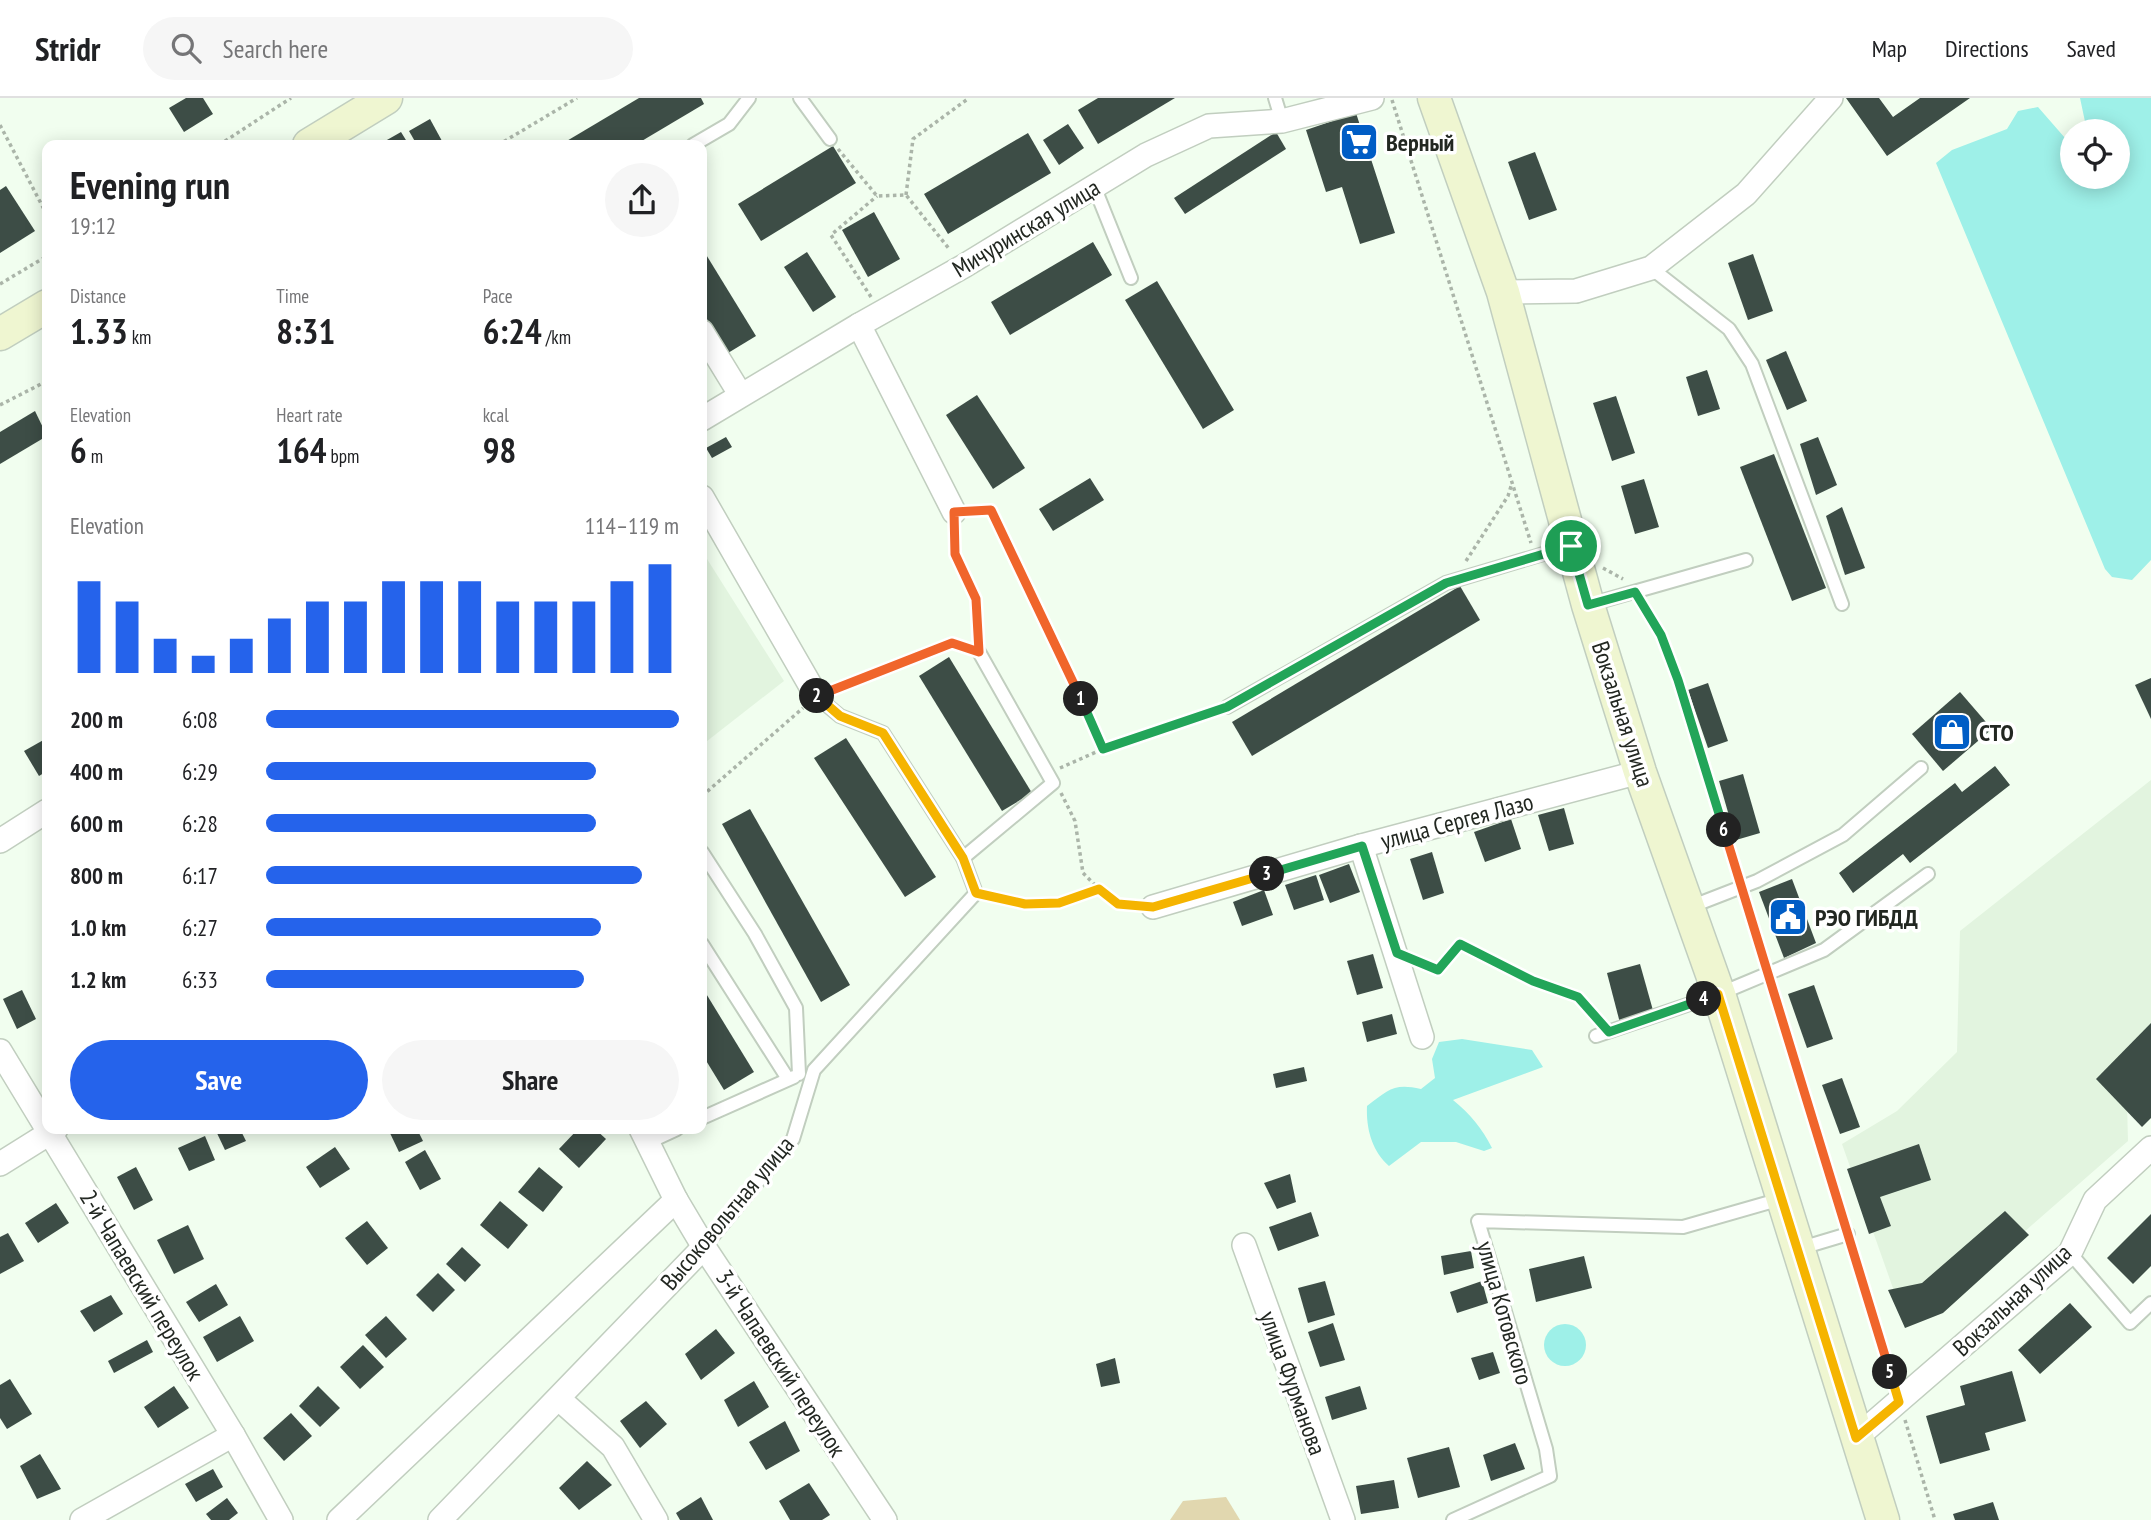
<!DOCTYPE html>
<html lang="en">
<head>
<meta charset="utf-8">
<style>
	:root { --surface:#fff; --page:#f6f6f6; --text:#202124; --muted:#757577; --line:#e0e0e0; --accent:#2563eb }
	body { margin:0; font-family:"PT Sans Narrow",sans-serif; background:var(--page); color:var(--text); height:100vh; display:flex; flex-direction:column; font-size:26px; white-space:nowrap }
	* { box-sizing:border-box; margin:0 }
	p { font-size:23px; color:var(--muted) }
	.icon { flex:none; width:38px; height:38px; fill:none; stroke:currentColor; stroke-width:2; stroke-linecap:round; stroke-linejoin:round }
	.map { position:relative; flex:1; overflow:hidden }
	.drawer { position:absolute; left:42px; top:42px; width:665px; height:994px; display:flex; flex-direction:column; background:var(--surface); border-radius:14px; box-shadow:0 4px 18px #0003 }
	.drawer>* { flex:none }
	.tools { position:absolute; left:2060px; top:21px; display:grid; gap:14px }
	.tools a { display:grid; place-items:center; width:70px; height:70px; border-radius:50%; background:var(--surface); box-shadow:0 4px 18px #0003; font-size:35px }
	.pin { position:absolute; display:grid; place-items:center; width:60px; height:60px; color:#fff; margin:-30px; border:4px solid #fff; border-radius:50%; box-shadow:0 2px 7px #0007 }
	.km { position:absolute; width:35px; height:35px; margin:-18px; border-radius:50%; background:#222; color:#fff; font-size:19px; line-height:35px; text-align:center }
	.round { display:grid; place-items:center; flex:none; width:74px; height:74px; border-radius:37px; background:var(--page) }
	.overview { display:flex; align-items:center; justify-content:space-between; height:119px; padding:0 28px }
	h1 { font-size:38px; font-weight:800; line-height:52px }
	.figures { display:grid; grid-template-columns:repeat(3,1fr); gap:10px; height:119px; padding:7px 28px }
	.figures div { display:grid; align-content:center }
	.figures b { font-size:35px; font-weight:800 }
	.figures small { font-size:19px; font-weight:400 }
	.figures p { font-size:19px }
	.chart { height:196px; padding:14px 28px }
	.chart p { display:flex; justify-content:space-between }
	.chart svg { width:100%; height:126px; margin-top:7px; stroke:var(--accent); stroke-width:6 }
	.cta { display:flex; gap:14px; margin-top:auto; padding:14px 28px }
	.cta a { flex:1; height:80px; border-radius:42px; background:var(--accent); color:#fff; font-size:28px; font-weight:800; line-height:80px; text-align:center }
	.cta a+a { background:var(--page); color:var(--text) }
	ul { padding:0 28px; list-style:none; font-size:23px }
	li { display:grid; grid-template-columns:112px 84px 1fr; align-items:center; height:52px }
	li i { height:18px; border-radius:9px; background:var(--accent) }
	header { display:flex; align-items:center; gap:42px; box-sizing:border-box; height:98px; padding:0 35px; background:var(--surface); border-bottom:2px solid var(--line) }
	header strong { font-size:33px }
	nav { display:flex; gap:38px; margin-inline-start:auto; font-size:24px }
	.search { width:490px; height:63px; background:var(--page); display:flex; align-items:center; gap:18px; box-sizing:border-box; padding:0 24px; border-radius:38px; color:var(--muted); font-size:26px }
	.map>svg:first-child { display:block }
</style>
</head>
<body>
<header>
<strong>Stridr</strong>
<div class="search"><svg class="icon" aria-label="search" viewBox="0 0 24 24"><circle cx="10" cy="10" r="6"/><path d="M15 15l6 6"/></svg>Search here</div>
<nav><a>Map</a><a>Directions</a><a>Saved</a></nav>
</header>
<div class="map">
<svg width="2151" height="1422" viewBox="0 0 2151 1422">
	<rect width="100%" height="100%" fill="#f1feef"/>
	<g fill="#e2f4df">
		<path d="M702 453 784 583 702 647Z"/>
		<path d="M2151 682V981L2127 1005 2128 1043 1952 1197 1900 1210 1842 1046 1897 1013 1957 954 1960 833Z"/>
	</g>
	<path fill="#e1d7af" d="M1226 1399 1240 1422H1170L1183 1403Z"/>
	<g fill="#9ef0e8">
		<path d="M2080 0H2151V462L2132 482 2112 479 2105 471 1936 65 1952 52 2007 31 2018 13 2038 9 2072 48V79H2118V33H2087Z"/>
		<path d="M1462 941 1532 952 1543 969 1453 1002C1470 1016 1482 1030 1492 1050L1484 1053 1456 1044H1421L1389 1068C1372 1053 1366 1031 1367 1008 1389 992 1393 985 1421 991L1435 980 1432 961 1439 944Z"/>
		<circle cx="1565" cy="1247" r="21"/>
	</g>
	<g fill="#3d4d46">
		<path d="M186 0H203L213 16 184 34 169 10Z"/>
		<path d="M639 0H701L704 6 635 47H560Z"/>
		<path d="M1098 0H1175L1098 46 1078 12Z"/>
		<path d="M1846 0H1879L1893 19 1920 0H1970L1887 58Z"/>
		<path d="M1356 15 1395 135 1360 146 1342 89 1326 94 1306 32Z"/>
		<path d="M430 21 442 43 436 47H417L409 33Z"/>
		<path d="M1068 26 1084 50 1059 67 1043 42Z"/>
		<path d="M401 34 409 47H378L394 38Z"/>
		<path d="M1276 34 1286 51 1185 116 1174 100Z"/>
		<path d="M1028 35 1051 75 948 136 924 96Z"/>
		<path d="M833 48 856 85 761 143 738 106Z"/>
		<path d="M1535 54 1557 112 1529 122 1508 64Z"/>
		<path d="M6 88 35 133 0 155V92Z"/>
		<path d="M874 114 900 161 868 179 842 132Z"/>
		<path d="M1093 144 1112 177 1010 237 991 204Z"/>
		<path d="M702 150 756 238 728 255 702 213Z"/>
		<path d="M807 154 836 199 813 214 784 169Z"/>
		<path d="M1753 156 1773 213 1748 222 1728 165Z"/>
		<path d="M1157 183 1234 312 1203 331 1125 202Z"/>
		<path d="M1786 253 1807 303 1787 312 1766 262Z"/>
		<path d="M1707 272 1720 311 1698 318 1686 279Z"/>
		<path d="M977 297 1025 370 993 391 946 317Z"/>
		<path d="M1616 298 1635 355 1612 363 1593 305Z"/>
		<path d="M35 313 47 338 0 366V334Z"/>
		<path d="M726 339 732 349 712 360 706 350Z"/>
		<path d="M1818 339 1837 387 1816 397 1800 346Z"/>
		<path d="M1774 356 1826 490 1792 503 1740 369Z"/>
		<path d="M1090 380 1104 402 1053 433 1039 411Z"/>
		<path d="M1644 381 1659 429 1635 436 1621 388Z"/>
		<path d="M1842 409 1865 470 1845 477 1826 418Z"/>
		<path d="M1460 488 1480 522 1252 658 1232 624Z"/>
		<path d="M949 559 1032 695 1002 713 919 578Z"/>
		<path d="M2151 580V621L2135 587Z"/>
		<path d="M1708 585 1728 643 1708 650 1688 592Z"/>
		<path d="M1960 594 1992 631 1943 673 1912 636Z"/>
		<path d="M47 640V673L39 678 24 653Z"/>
		<path d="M846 640 936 779 905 799 814 660Z"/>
		<path d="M1995 668 2010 687 1910 765 1903 756 1853 795 1839 775 1955 685 1962 694Z"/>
		<path d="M1743 676 1760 735 1736 742 1719 683Z"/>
		<path d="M1564 710 1574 746 1549 753 1538 717Z"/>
		<path d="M750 711 850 887 821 904 722 726Z"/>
		<path d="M1511 721 1521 751 1485 764 1474 734Z"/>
		<path d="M1432 754 1444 795 1423 802 1410 761Z"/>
		<path d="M1349 766 1360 794 1330 805 1319 777Z"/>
		<path d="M1316 777 1324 802 1294 812 1285 787Z"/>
		<path d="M1792 781 1816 845 1784 860 1759 794Z"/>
		<path d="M1264 792 1273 817 1242 828 1233 804Z"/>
		<path d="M1373 856 1383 890 1357 897 1347 863Z"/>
		<path d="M1640 866 1654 916 1620 925 1607 875Z"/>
		<path d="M1814 887 1833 941 1807 950 1788 896Z"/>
		<path d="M702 889 754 974 724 992 702 956Z"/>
		<path d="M22 892 36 921 17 931 3 901Z"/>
		<path d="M1392 916 1397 936 1367 944 1362 924Z"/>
		<path d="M2151 925V1020L2142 1029 2096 981Z"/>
		<path d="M1304 969 1307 983 1276 990 1273 976Z"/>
		<path d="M1842 980 1860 1029 1840 1036 1822 987Z"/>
		<path d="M215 1031H240L246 1043 225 1052Z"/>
		<path d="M393 1031H417L423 1043 399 1054 389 1033Z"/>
		<path d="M578 1031H595L606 1041 579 1070 559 1051Z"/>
		<path d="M205 1038 215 1062 189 1073 178 1050Z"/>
		<path d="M1919 1046 1931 1082 1880 1099 1891 1128 1869 1136 1847 1071Z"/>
		<path d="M335 1049 350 1071 320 1090 306 1069Z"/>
		<path d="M425 1052 441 1081 420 1092 405 1064Z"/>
		<path d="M136 1069 153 1102 134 1112 117 1079Z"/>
		<path d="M539 1069 563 1089 543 1114 518 1094Z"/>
		<path d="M1290 1076 1296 1104 1277 1111 1264 1085Z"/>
		<path d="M500 1103 528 1127 508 1151 480 1127Z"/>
		<path d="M56 1105 69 1125 38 1145 25 1125Z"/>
		<path d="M2005 1113 2029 1137 1943 1215 1905 1230 1888 1192 1922 1185Z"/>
		<path d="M1311 1114 1319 1138 1278 1153 1269 1129Z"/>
		<path d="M2151 1116V1168L2133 1186 2107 1160Z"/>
		<path d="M367 1123 388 1150 367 1167 345 1140Z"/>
		<path d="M188 1127 204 1161 174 1176 157 1142Z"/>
		<path d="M8 1135 24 1163 0 1176V1139Z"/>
		<path d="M462 1149 481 1167 465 1184 446 1166Z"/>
		<path d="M1471 1153 1474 1170 1444 1177 1441 1158Z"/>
		<path d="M1584 1158 1592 1190 1536 1204 1529 1171Z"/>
		<path d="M438 1175 455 1192 433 1214 416 1197Z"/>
		<path d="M1325 1183 1335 1217 1308 1225 1298 1190Z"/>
		<path d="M1482 1183 1488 1205 1457 1215 1450 1194Z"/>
		<path d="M216 1186 228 1207 199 1224 186 1204Z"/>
		<path d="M111 1197 123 1216 94 1234 80 1213Z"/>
		<path d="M2070 1205 2092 1229 2040 1276 2018 1252Z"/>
		<path d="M240 1218 254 1243 217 1264 203 1239Z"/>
		<path d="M386 1218 407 1241 386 1260 365 1237Z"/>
		<path d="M1333 1225 1345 1262 1320 1269 1308 1234Z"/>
		<path d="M716 1231 735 1255 701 1282 685 1256Z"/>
		<path d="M147 1242 153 1254 114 1275 108 1263Z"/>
		<path d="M363 1247 384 1269 360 1291 340 1269Z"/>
		<path d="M1493 1254 1500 1275 1479 1282 1471 1260Z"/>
		<path d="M1115 1260 1120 1285 1101 1289 1096 1266Z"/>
		<path d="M2012 1273 2026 1323 1985 1335 1990 1352 1940 1366 1926 1318 1965 1307 1960 1288Z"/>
		<path d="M10 1281 32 1316 7 1331 0 1320V1287Z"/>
		<path d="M754 1283 769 1309 738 1329 724 1302Z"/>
		<path d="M174 1288 189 1310 158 1330 144 1309Z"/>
		<path d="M318 1288 340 1310 320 1329 299 1308Z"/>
		<path d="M1360 1288 1367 1311 1332 1322 1325 1299Z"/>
		<path d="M646 1303 667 1326 640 1350 620 1323Z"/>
		<path d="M291 1315 312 1338 284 1363 263 1340Z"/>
		<path d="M785 1323 800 1353 766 1372 749 1344Z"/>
		<path d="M1515 1345 1525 1371 1491 1383 1483 1357Z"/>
		<path d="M1449 1349 1460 1389 1418 1400 1407 1360Z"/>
		<path d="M40 1356 61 1391 37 1401 20 1368Z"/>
		<path d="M587 1363 612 1387 579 1412 559 1390Z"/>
		<path d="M213 1371 223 1389 196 1404 185 1386Z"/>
		<path d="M1394 1382 1399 1410 1361 1416 1356 1388Z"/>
		<path d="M809 1385 830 1417 822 1422H790L779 1403Z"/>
		<path d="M701 1399 713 1422H680L676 1415Z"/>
		<path d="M227 1400 238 1415 229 1422H211L206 1416Z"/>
		<path d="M1993 1404 1999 1422H1955L1953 1416Z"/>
	</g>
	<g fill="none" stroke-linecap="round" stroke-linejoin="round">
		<g stroke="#c1cebf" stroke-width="16">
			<g id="service">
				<path d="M800 0 830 41"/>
				<path d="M1275 0 1282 23"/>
				<path d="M693 47 729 26 749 0"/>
				<path d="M1094 88 1131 180"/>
				<path d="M1651 170 1729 231 1752 266 1842 506"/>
				<path d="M1588 507 1746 462"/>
				<path d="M1227 609 1446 485 1570 448"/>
				<path d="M702 754 755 836 796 910 799 976"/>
				<path d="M963 760 1053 685 979 554"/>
				<path d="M1690 809 1757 783 1843 737 1921 670"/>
				<path d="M702 846 788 981"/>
				<path d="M1596 938 1719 896 1824 852 1928 776"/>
				<path d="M702 1020 794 979"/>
				<path d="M649 1044 677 1031"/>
				<path d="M704 1149 793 1041 814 972 976 795 963 760 883 635 840 618 817 599"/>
				<path d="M1798 1151 1848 1136"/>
				<path d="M2070 1155 2130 1225 2151 1205"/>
				<path d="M1453 1422 1550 1378 1546 1351 1478 1123 1683 1129 1781 1101"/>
			</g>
		</g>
		<g stroke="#c1cebf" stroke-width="26">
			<g id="minor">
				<path d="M1503 194 1576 193 1651 170 1746 96 1831 0"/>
				<path d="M859 227 954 414"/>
				<path d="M702 234 740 296"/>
				<path d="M702 321 859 227 964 168 1146 57 1209 28 1282 23 1372 0"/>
				<path d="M702 399 817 599"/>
				<path d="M0 743 47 713"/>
				<path d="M1361 748 1422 939"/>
				<path d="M1153 809 1361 748 1640 674"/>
				<path d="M0 953 233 1337 281 1422"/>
				<path d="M641 1031 676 1102 704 1149 885 1422"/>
				<path d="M0 1066 56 1031"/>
				<path d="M1244 1147 1343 1422"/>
				<path d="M559 1301 613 1349 656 1422"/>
				<path d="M1856 1340 2070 1155 2095 1102 2151 1050"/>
				<path d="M82 1422 233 1337"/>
				<path d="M339 1422 676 1102"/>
				<path d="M440 1422 704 1149"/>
			</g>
		</g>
		<g stroke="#c1cebf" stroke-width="35">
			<g id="secondary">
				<path d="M1434 0 1503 194 1588 507 1640 674 1719 896 1883 1422"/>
				<path d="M309 47 386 0"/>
				<path d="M0 236 47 208"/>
			</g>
		</g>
		<g stroke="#abb5a9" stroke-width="3.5" stroke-dasharray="3.5 3.5" stroke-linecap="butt">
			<path d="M1392 2 1531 445"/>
			<path d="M0 27 47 117"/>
			<path d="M219 47 291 0"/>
			<path d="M498 47 577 0"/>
			<path d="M838 51 877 98 906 97 950 152"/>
			<path d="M906 97 913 41 969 0"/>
			<path d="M0 186 47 158"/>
			<path d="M871 199 831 137 877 98"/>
			<path d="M0 307 47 283"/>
			<path d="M974 413 991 412 1103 651 1214 613"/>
			<path d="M954 433 955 455 976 501 979 539"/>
			<path d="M1466 463 1508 398 1512 385"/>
			<path d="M1603 470 1623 481"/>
			<path d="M1643 507C1688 583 1711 690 1737 776"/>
			<path d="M833 592 952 545 967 550"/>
			<path d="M1060 670 1103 651"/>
			<path d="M1061 695 1075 723 1083 775 1099 791"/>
			<path d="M702 698 803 610"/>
			<path d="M988 797 1025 806 1059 805 1099 791 1118 806 1133 807"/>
			<path d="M1746 803 1764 863"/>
			<path d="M1418 864 1438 872 1460 846 1533 882 1578 899 1599 922"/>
			<path d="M1773 890 1844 1124"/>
			<path d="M1852 1151 1892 1281"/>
			<path d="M1905 1322 1935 1422"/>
		</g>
		<use href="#service" stroke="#fff" stroke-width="12"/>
		<use href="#minor" stroke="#fff" stroke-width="23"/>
		<use href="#secondary" stroke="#eff6d1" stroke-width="32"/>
	</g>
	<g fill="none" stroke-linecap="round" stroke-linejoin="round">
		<g stroke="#fff" stroke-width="14">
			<path id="split-1" d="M1081 601 1103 651 1227 609 1446 485 1571 448"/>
		</g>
		<g stroke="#fff" stroke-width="14">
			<path id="split-2" d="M817 598 952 545 979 554 976 501 955 456 954 414 991 412 1081 601"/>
		</g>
		<g stroke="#fff" stroke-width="14">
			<path id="split-3" d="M817 598 840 618 883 635 963 760 976 795 1025 806 1059 805 1099 791 1118 806 1153 809 1267 776"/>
		</g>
		<g stroke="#fff" stroke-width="14">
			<path id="split-4" d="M1267 776 1362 748 1397 855 1438 872 1460 846 1533 883 1578 899 1609 934 1704 901"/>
		</g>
		<g stroke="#fff" stroke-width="14">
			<path id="split-5" d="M1704 901 1718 896 1856 1340 1899 1304 1890 1274"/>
		</g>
		<g stroke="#fff" stroke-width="14">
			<path id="split-6" d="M1724 732 1890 1274"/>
		</g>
		<g stroke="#fff" stroke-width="14">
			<path id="split-7" d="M1571 448 1588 507 1635 494 1661 537 1678 582 1724 732"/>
		</g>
		<use href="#split-1" stroke="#22a559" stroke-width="9"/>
		<use href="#split-2" stroke="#f0652b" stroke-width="9"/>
		<use href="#split-3" stroke="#f5b400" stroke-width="9"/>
		<use href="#split-4" stroke="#22a559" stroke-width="9"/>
		<use href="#split-5" stroke="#f5b400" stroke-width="9"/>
		<use href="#split-6" stroke="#f0652b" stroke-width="9"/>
		<use href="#split-7" stroke="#22a559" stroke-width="9"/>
	</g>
	<defs>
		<g id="supermarket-square" transform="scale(2.0125)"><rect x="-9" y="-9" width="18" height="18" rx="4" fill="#005dc5" stroke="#fff"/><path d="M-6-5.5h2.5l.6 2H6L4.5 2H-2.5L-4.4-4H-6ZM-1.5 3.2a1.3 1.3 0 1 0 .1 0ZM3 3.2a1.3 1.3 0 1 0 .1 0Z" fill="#fff"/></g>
		<g id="shop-square" transform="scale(2.0125)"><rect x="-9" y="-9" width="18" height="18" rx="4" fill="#005dc5" stroke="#fff"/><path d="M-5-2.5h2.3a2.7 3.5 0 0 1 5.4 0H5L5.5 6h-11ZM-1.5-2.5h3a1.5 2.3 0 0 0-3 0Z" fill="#fff"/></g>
		<g id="civic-square" transform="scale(2.0125)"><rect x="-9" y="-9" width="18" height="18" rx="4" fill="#005dc5" stroke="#fff"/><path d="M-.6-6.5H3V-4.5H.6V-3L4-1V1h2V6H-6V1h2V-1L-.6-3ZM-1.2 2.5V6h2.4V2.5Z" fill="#fff"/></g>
	</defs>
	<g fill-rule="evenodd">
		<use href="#supermarket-square" x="1359" y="44"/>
		<use href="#shop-square" x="1952" y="634"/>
		<use href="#civic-square" x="1788" y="819"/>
	</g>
	<g text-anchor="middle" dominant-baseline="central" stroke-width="7" stroke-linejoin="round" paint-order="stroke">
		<g font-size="24" font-weight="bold" fill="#222721" stroke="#fff" text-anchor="start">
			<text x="1386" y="44">Верный</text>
			<text x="1979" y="634">СТО</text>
			<text x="1815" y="819">РЭО ГИБДД</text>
		</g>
		<g font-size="24" fill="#222721" stroke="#fff">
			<text transform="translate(1026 130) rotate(-31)">Мичуринская улица</text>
			<text transform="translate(1623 616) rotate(72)">Вокзальная улица</text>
			<text transform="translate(1457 723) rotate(-15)">улица Сергея Лазо</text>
			<text transform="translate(727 1115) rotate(-50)">Высоковольтная улица</text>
			<text transform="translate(142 1187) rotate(59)">2-й Чапаевский переулок</text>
			<text transform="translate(2012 1202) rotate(-43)">Вокзальная улица</text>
			<text transform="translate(1505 1215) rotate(74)">улица Котовского</text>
			<text transform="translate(781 1265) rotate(57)">3-й Чапаевский переулок</text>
			<text transform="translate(1293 1285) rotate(70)">улица Фурманова</text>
		</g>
	</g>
</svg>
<div class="tools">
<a><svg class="icon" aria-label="locate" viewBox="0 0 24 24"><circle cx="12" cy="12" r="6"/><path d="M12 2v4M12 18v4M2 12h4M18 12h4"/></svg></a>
</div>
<div class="pin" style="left:1571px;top:448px;background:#1e9e55"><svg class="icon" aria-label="arrive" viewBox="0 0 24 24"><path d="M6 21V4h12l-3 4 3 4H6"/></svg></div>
<b class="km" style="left:1081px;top:601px">1</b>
<b class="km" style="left:817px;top:598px">2</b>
<b class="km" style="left:1267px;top:776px">3</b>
<b class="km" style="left:1704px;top:901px">4</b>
<b class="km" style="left:1890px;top:1274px">5</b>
<b class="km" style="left:1724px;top:732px">6</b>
<section class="drawer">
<div class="overview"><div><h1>Evening run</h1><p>19:12</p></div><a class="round"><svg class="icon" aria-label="share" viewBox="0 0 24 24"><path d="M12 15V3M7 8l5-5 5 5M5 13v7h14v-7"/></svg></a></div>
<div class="figures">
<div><p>Distance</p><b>1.33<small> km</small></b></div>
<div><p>Time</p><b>8:31</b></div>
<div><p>Pace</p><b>6:24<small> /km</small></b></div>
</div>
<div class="figures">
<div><p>Elevation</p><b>6<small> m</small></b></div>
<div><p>Heart rate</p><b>164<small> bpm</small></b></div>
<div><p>kcal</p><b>98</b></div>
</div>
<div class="chart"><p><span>Elevation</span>114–119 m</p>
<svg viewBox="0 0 160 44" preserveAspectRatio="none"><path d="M5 44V12M15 44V19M25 44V32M35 44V38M45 44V32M55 44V25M65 44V19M75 44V19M85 44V12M95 44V12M105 44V12M115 44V19M125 44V19M135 44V19M145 44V12M155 44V6"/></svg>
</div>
<ul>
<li><b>200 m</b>6:08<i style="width:100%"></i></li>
<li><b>400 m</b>6:29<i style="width:80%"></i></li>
<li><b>600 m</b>6:28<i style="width:80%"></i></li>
<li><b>800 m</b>6:17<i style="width:91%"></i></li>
<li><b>1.0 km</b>6:27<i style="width:81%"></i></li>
<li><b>1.2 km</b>6:33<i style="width:77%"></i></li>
</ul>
<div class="cta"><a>Save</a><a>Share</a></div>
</section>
</div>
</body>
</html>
